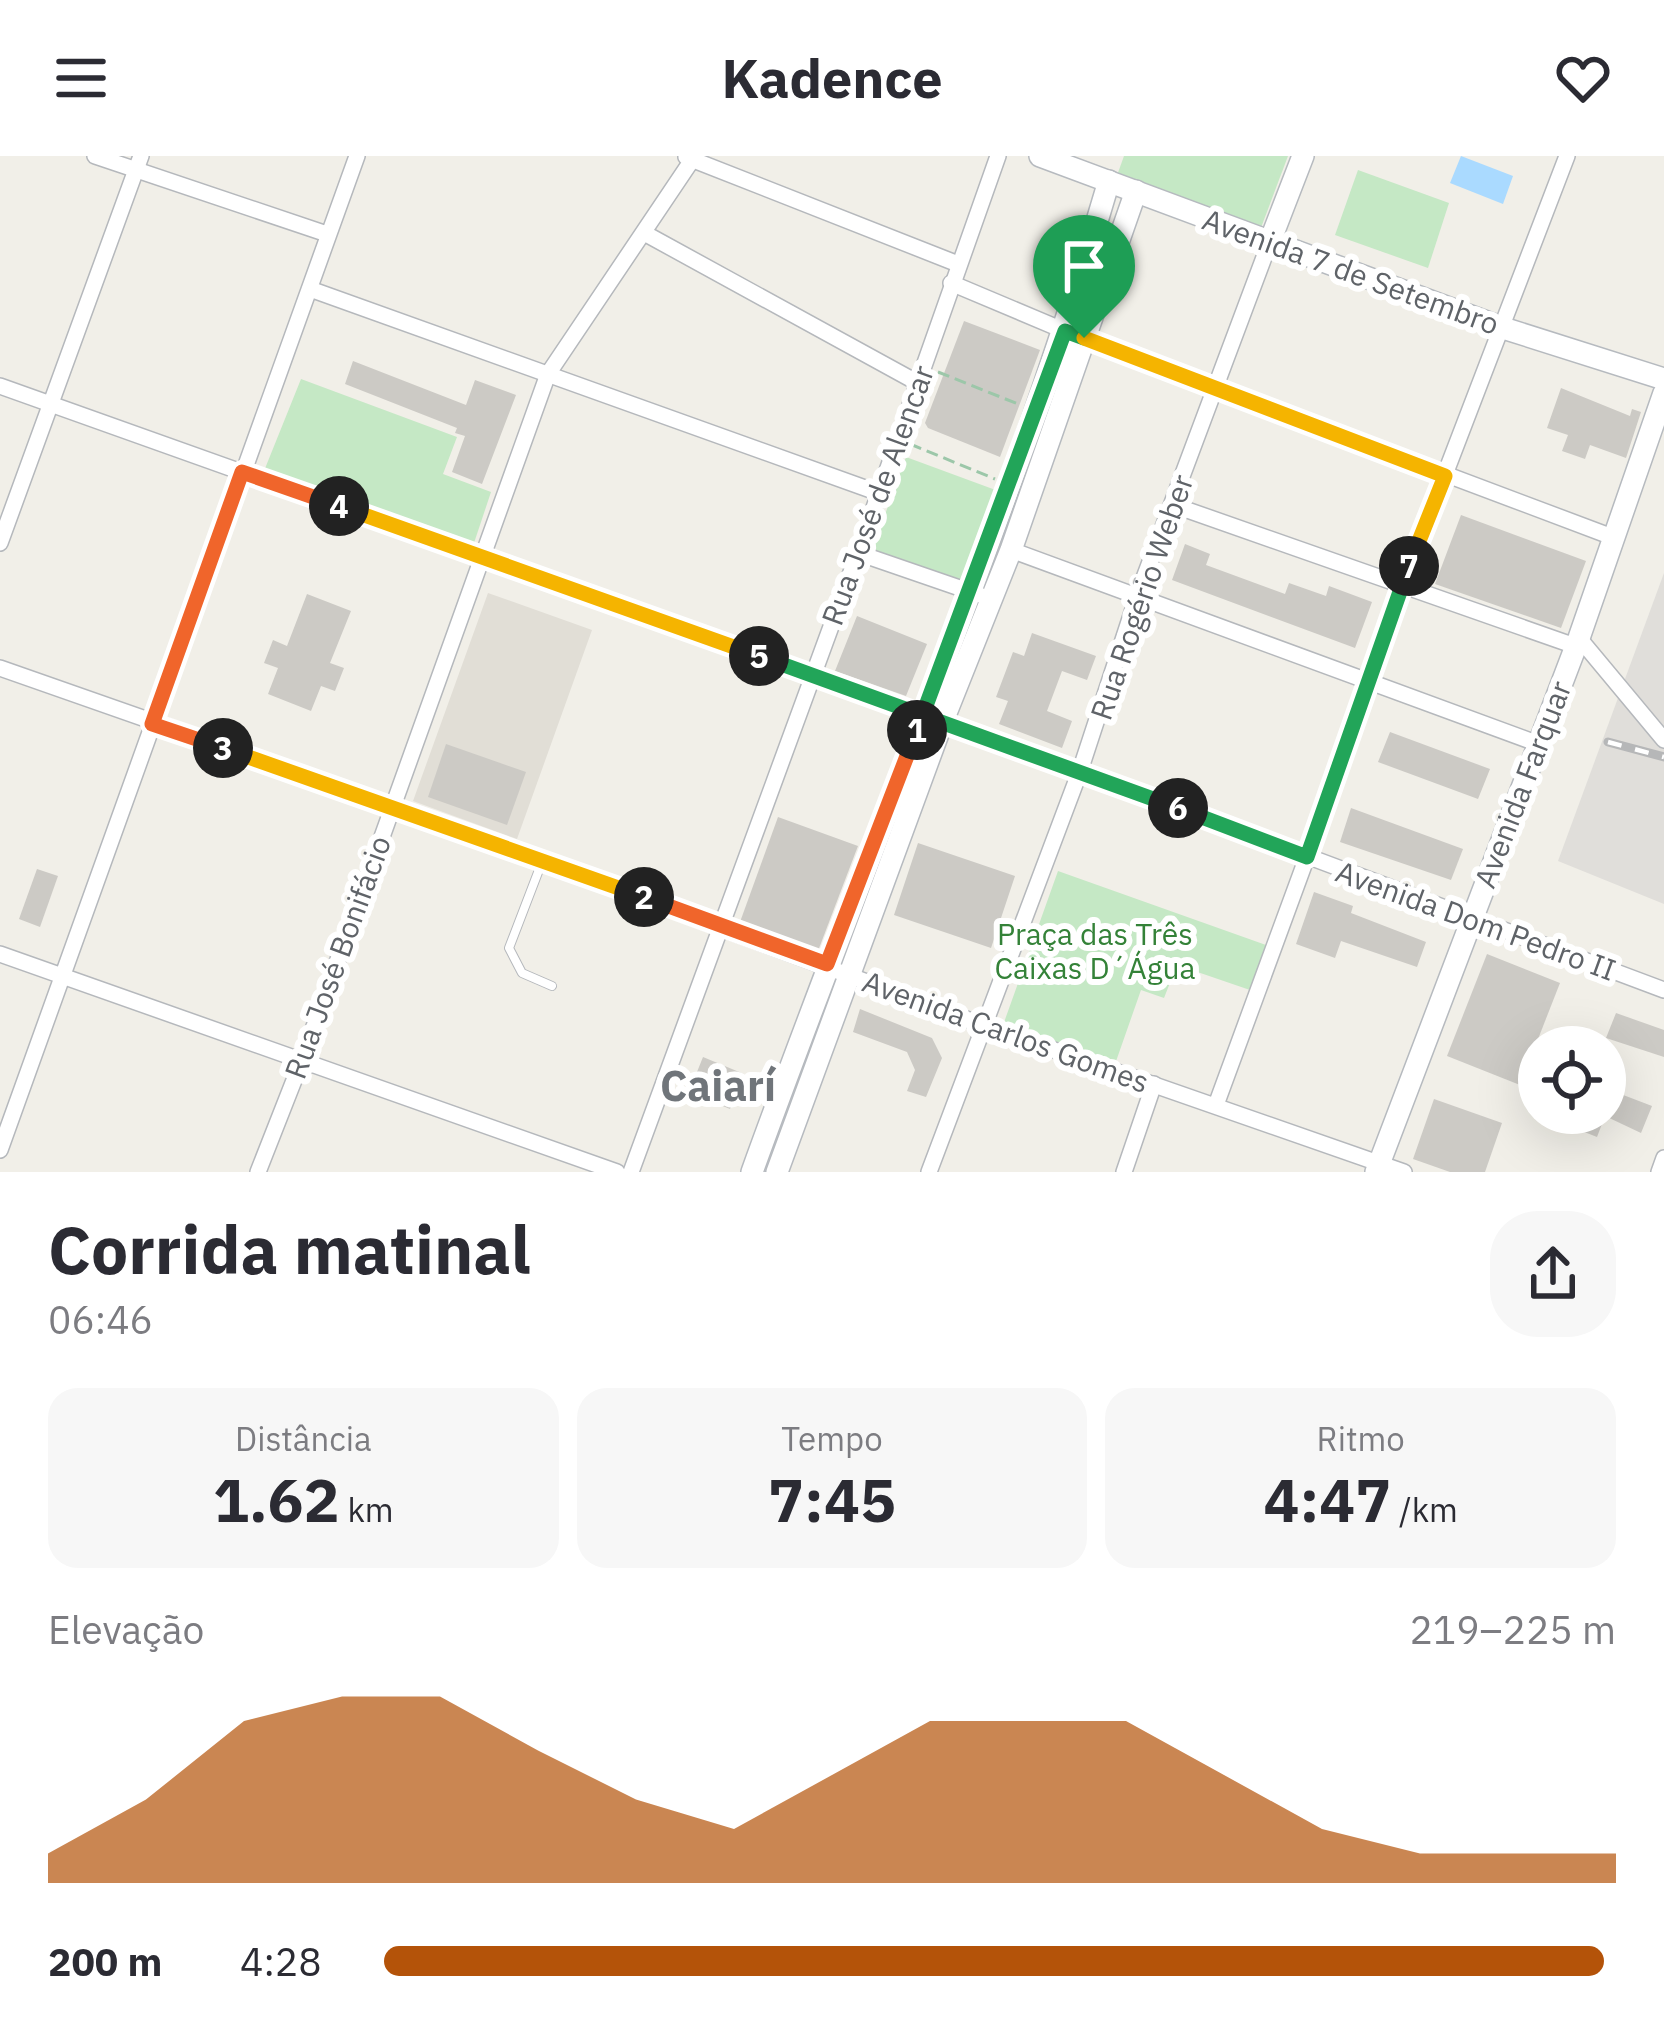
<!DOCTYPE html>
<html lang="pt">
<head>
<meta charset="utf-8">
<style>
	:root { --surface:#fff; --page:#f7f7f7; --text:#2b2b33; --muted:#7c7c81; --accent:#b45309 }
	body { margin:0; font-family:"IBM Plex Sans",sans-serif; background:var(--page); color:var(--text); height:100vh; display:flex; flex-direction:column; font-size:45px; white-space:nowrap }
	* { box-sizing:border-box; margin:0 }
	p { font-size:39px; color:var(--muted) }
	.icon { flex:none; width:66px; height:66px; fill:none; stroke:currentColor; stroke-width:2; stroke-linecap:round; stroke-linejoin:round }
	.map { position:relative; height:1016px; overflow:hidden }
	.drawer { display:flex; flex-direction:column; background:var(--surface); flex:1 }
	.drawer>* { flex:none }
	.controls { position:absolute; left:1518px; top:870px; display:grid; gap:24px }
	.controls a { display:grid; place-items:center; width:108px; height:108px; border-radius:50%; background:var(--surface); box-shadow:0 12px 48px #0002; font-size:60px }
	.pin { position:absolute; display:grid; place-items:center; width:102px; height:102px; color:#fff; margin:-123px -51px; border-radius:50% 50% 50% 0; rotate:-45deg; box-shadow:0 0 12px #0007 }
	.pin .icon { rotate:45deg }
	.km { position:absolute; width:60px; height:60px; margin:-30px; border-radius:50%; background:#222; color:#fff; font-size:33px; line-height:60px; text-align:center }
	.round { display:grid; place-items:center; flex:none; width:126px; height:126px; border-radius:48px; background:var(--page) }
	.head { display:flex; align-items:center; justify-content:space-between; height:204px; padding:0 48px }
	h1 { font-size:66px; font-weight:700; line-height:90px }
	.stats { display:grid; grid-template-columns:repeat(3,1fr); gap:18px; height:204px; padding:12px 48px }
	.stats div { display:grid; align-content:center; border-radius:30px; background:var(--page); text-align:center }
	.stats b { font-size:60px; font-weight:700 }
	.stats small { font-size:33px; font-weight:400 }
	.stats p { font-size:33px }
	.chart { height:336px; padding:24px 48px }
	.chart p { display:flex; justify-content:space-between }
	.chart svg { width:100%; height:216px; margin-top:12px; fill:var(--accent); opacity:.7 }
	ul { padding:0 48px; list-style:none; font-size:39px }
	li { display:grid; grid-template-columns:192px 144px 1fr; align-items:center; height:90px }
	li i { height:30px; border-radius:15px; background:var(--accent) }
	header { display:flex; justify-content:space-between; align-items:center; height:156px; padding:0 48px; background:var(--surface); font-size:54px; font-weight:700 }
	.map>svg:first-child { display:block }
</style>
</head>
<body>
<header><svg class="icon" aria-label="menu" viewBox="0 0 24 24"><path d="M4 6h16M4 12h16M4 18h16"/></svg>Kadence<svg class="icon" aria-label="heart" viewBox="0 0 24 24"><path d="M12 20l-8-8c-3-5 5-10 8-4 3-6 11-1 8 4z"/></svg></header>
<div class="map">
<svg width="1664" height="1016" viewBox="0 0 1664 1016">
	<rect width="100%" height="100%" fill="#f1efe8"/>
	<path fill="#e0deda" d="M1664 417V748L1558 705Z"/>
	<path fill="#e1ded6" d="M488 437 592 474 517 683 413 645Z"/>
	<g fill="#c5e8c5">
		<path d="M1124 0H1288L1259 77 1115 25Z"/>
		<path d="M1358 14 1449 47 1428 112 1335 79Z"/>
		<path d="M301 223 457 281 443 318 491 336 472 393 267 326 264 315Z"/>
		<path d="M906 301 1001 336 964 440 868 405Z"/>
		<path d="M1058 715 1266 789 1250 834 1177 809 1164 842 1141 834 1114 911 1002 872Z"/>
	</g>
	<path fill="#aadaff" d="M1461 0 1513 20 1503 48 1450 27Z"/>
	<g fill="#cccac5">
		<path d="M964 165 1040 194 1000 301 928 272 925 267Z"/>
		<path d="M353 205 466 249 475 224 516 239 482 328 452 316 465 280 455 277 457 272 345 228Z"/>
		<path d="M1561 232 1630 260 1632 253 1641 256 1626 302 1590 289 1585 303 1562 295 1568 279 1547 272Z"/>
		<path d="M1461 359 1586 405 1561 472 1435 428Z"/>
		<path d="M1185 388 1210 398 1206 409 1285 438 1289 427 1326 440 1329 430 1372 446 1355 492 1172 424Z"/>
		<path d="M307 438 351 455 330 507 344 512 335 535 321 530 311 555 268 538 278 512 264 507 273 484 287 490Z"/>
		<path d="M857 460 927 488 906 540 835 515Z"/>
		<path d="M1032 477 1096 500 1087 524 1062 515 1047 555 1072 565 1062 592 999 568 1008 545 996 541 1013 496 1024 500Z"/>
		<path d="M1390 576 1490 613 1478 643 1378 606Z"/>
		<path d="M446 588 526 616 507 669 428 641Z"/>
		<path d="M1351 652 1463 693 1451 724 1340 686Z"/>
		<path d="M778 661 858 690 818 795 740 766Z"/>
		<path d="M918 687 1015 720 991 792 894 759Z"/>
		<path d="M37 713 58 720 40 771 19 763Z"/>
		<path d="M1314 736 1353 750 1351 757 1426 786 1417 811 1341 785 1335 802 1296 788Z"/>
		<path d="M1487 798 1560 827 1520 929 1447 900Z"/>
		<path d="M860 853 932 882 942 902 926 941 907 935 915 914 907 896 853 876Z"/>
		<path d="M1616 857 1664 874V901L1606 882Z"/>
		<path d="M703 901 744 918 730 953 689 936Z"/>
		<path d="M1605 932 1652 950 1641 977 1605 960 1597 981 1564 968 1568 957H1605Z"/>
		<path d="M1434 943 1502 967 1485 1016H1450L1413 1003Z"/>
	</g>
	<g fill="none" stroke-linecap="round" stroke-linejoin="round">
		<g stroke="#b5b8bc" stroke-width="10">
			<path id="lane" d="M542 706 509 792 522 817 552 830"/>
		</g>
		<g stroke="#b5b8bc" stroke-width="18">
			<g id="street">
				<path d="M95 0 327 78"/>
				<path d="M686 1 958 108"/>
				<path d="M646 78 918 227"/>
				<path d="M951 127 1065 175 1615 382"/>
				<path d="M310 133 879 337"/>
				<path d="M0 230 1080 615 1664 834"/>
				<path d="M1173 349 1575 490"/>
				<path d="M0 387 141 0"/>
				<path d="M1011 394 1536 587"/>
				<path d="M858 397 980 439"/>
				<path d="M1579 482 1664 584"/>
				<path d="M0 512 391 649 985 870 1404 1016"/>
				<path d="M0 798 617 1016"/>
				<path d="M1216 949 1307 701 1367 522 1567 0"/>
				<path d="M0 994 357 0"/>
				<path d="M258 1016 302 904 548 218 692 4"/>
				<path d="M631 1016 858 397 998 0"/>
				<path d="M929 1016 1080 615 1138 438 1269 88"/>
				<path d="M1124 1016 1154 928"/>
				<path d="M1659 1016 1664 1002"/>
			</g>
		</g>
		<g stroke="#b6babf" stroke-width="24">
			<g id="secondary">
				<path d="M1040 0 1503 172 1664 223"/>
				<path d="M1269 88 1303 0"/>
				<path d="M752 1016C871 686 1010 362 1109 25"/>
				<path d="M777 1016 942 567 1011 394 1136 35"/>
				<path d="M1376 1016 1579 482 1664 237"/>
			</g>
		</g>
		<g stroke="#9cc7a9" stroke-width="3" stroke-dasharray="12 6" stroke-linecap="butt">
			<path d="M938 216 1018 248"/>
			<path d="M910 288 995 323"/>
		</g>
		<use href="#lane" stroke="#fff" stroke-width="8"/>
		<use href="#street" stroke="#fff" stroke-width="15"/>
		<use href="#secondary" stroke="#fff" stroke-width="21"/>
		<g stroke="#b6b7b8" stroke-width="9">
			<path id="rail" d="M1608 586 1664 601"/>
		</g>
		<use href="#rail" stroke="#fff" stroke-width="4.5" stroke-dasharray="14" stroke-linecap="butt"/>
	</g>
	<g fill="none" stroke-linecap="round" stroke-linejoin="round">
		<g stroke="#fff" stroke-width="24">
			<path id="split-1" d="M917 574 1065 175 1084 182"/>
		</g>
		<g stroke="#fff" stroke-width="24">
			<path id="split-2" d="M644 741 827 808 917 574"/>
		</g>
		<g stroke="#fff" stroke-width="24">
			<path id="split-3" d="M223 592 644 741"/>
		</g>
		<g stroke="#fff" stroke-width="24">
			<path id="split-4" d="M223 592 152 568 242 316 339 350"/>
		</g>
		<g stroke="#fff" stroke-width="24">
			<path id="split-5" d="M339 350 759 500"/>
		</g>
		<g stroke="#fff" stroke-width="24">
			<path id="split-6" d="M759 500 1178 652"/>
		</g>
		<g stroke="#fff" stroke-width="24">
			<path id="split-7" d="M1178 652 1307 701 1409 410"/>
		</g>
		<g stroke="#fff" stroke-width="24">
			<path id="split-8" d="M1084 182 1445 320 1409 410"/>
		</g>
		<use href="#split-1" stroke="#22a559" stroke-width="15"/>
		<use href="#split-2" stroke="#f0652b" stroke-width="15"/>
		<use href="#split-3" stroke="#f5b400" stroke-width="15"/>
		<use href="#split-4" stroke="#f0652b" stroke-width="15"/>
		<use href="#split-5" stroke="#f5b400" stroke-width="15"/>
		<use href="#split-6" stroke="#22a559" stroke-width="15"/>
		<use href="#split-7" stroke="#22a559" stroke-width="15"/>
		<use href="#split-8" stroke="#f5b400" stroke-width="15"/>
	</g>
	<g text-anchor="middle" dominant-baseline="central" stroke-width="12" stroke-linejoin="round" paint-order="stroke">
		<g font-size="30" fill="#5f6368" stroke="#fff">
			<text transform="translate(1351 115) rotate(20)">Avenida 7 de Setembro</text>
			<text transform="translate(877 339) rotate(-70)">Rua José de Alencar</text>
			<text transform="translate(1141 441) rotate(-71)">Rua Rogério Weber</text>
			<text transform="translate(1522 628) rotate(-69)">Avenida Farquar</text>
			<text transform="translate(1476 764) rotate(20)">Avenida Dom Pedro II</text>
			<text transform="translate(337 801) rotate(-70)">Rua José Bonifácio</text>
			<text transform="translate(1006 875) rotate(20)">Avenida Carlos Gomes</text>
		</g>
		<g font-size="30" fill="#348238" stroke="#fff">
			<text x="1095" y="777">Praça das Três<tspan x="1095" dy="34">Caixas D´Água</tspan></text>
		</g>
		<g font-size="42" font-weight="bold" fill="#70757a" stroke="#fff">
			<text x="718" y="929">Caiarí</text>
		</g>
	</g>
</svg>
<div class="controls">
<a><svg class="icon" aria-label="locate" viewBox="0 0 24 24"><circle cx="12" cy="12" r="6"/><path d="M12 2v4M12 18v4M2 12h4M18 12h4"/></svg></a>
</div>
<div class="pin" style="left:1084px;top:182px;background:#1e9e55"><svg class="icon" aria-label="arrive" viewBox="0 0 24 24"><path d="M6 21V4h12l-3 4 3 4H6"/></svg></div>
<b class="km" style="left:917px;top:574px">1</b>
<b class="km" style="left:644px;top:741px">2</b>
<b class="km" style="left:223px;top:592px">3</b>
<b class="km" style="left:339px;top:350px">4</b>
<b class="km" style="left:759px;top:500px">5</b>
<b class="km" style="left:1178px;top:652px">6</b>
<b class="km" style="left:1409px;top:410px">7</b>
</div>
<section class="drawer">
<div class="head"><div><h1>Corrida matinal</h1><p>06:46</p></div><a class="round"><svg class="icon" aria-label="share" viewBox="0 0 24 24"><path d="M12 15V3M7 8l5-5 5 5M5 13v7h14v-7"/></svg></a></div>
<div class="stats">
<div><p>Distância</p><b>1.62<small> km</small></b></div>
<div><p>Tempo</p><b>7:45</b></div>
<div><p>Ritmo</p><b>4:47<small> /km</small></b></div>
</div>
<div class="chart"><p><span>Elevação</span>219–225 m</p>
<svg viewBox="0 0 160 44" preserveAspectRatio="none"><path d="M0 44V38L10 27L20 11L30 6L40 6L50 17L60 27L70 33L80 22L90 11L100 11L110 11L120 22L130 33L140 38L150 38L160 38V44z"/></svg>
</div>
<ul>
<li><b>200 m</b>4:28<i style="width:99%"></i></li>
</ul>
</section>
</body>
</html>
